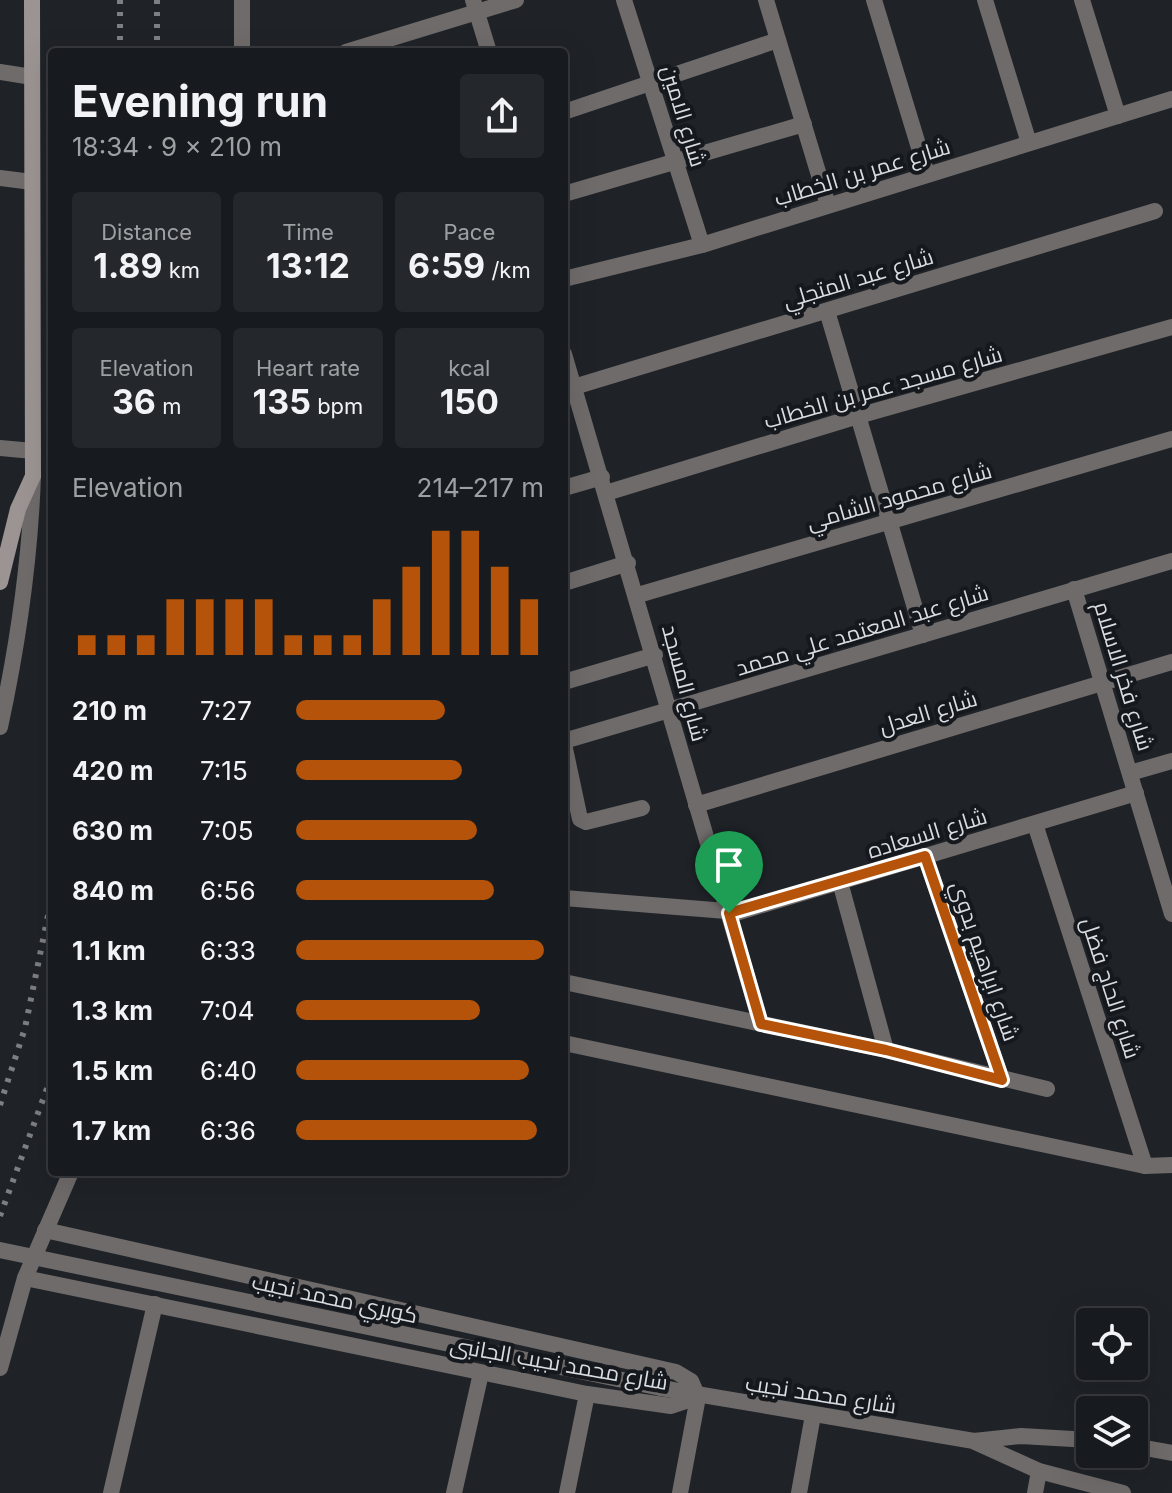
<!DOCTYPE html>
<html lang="en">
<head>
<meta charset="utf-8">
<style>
	:root { --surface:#171a1e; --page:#24272b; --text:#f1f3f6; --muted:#9ea1a4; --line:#36383c; --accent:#b45309 }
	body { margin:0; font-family:Inter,Cairo,sans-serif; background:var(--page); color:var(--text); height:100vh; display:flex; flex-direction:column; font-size:30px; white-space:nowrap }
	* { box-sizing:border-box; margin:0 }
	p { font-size:26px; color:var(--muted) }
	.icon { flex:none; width:44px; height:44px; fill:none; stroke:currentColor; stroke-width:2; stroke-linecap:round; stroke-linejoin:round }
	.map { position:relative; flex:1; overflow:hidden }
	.details { position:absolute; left:48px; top:48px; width:520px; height:1128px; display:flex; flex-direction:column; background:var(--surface); border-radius:8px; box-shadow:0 8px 32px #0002,0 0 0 2px var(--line) }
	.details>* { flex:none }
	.fabs { position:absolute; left:1076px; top:1308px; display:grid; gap:16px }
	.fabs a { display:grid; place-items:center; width:72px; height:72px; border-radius:8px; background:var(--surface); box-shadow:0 8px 32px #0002,0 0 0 2px var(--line); font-size:40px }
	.pin { position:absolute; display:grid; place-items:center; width:68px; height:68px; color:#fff; margin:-82px -34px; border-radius:50% 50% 50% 0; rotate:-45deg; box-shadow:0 0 8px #0007 }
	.pin .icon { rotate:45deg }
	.round { display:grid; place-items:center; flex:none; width:84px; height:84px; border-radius:8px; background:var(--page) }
	.overview { display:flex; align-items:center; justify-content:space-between; height:136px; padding:0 24px }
	h1 { font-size:44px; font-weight:700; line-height:60px }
	.figures { display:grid; grid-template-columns:repeat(3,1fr); gap:12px; height:136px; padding:8px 24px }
	.figures div { display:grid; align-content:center; border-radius:8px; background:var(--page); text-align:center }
	.figures b { font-size:34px; font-weight:700 }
	.figures small { font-size:22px; font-weight:400 }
	.figures p { font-size:22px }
	.chart { height:224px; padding:16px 24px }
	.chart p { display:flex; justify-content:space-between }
	.chart svg { width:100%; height:144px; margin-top:8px; stroke:var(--accent); stroke-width:6 }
	ul { padding:0 24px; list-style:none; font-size:26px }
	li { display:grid; grid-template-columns:128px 96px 1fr; align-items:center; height:60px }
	li i { height:20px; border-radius:10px; background:var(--accent) }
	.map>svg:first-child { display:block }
</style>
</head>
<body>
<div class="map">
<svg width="1172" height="1493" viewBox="0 0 1172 1493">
	<rect width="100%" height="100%" fill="#1f2328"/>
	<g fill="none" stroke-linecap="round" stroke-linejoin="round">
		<g stroke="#6f6b6a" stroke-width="16">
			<path d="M473 0 489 52"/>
			<path d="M624 0 702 245"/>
			<path d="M766 0 828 205"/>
			<path d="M874 0 927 174"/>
			<path d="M985 0 1029 143"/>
			<path d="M1082 0 1118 116"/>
			<path d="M242 52V0"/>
			<path d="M346 52 516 0"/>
			<path d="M0 72 32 77"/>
			<path d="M564 112 778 40"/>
			<path d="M0 178 32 182"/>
			<path d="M564 194 804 124"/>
			<path d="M564 279 702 245 1172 99"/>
			<path d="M827 311 923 635"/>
			<path d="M564 354 761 1024"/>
			<path d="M564 390 1155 211"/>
			<path d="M0 448 33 451"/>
			<path d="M564 488 602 477"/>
			<path d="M606 493 858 416 1172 327"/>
			<path d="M564 583 628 563"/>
			<path d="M1074 589 1172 914"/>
			<path d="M638 595 1172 439"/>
			<path d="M564 682 655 655"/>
			<path d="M0 727C18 644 30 561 33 476"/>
			<path d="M564 741 1172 561"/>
			<path d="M564 744 580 819 586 822 642 808"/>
			<path d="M1130 773 1172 761"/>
			<path d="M696 805 1172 662"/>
			<path d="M1035 824 1145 1166"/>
			<path d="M925 856 1002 1080"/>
			<path d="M840 882 886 1050"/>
			<path d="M564 898 739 912 1136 793"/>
			<path d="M564 982 886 1050 1047 1089"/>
			<path d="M564 1043 1145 1166 1172 1165"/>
			<path d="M45 1230 676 1372 691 1381 698 1397"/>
			<path d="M25 1278 587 1394 671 1406 698 1397"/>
			<path d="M0 1368 25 1278 71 1172"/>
			<path d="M661 1388 974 1441 1021 1436 1090 1440"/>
			<path d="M975 1442 1039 1471 1123 1493"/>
			<path d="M1134 1446 1172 1453"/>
			<path d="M111 1493 155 1304"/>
			<path d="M454 1493 481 1373"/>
			<path d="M567 1493 587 1394"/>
			<path d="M680 1493 698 1397"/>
			<path d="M799 1493 813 1415"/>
			<path d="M1035 1493 1039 1471"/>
		</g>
		<path stroke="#9b9493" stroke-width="16" d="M0 582 18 509 33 476 32 0"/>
		<g stroke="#7c7f84" stroke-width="6" stroke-dasharray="4 8" stroke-linecap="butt">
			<path d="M120 0V52"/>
			<path d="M157 0V52"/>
			<path d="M0 1105 25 1028 52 896"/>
			<path d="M0 1216 52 1075"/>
		</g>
		<path stroke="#6f6b6a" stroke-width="16" d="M0 1250 661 1388"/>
	</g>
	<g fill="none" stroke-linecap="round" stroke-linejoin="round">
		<g stroke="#fff" stroke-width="16">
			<path id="route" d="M925 856 1002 1080 886 1050 761 1024 729 913Z"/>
		</g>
		<use href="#route" stroke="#b45309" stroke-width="10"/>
	</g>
	<g text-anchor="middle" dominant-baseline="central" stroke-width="8" stroke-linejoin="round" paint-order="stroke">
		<g font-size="22" fill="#d9dce0" stroke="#15191e">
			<text transform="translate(684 116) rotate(73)">شارع الامين</text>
			<text transform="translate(862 172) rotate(-17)">شارع عمر بن الخطاب</text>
			<text transform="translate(858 278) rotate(-17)">شارع عبد المتجلي</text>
			<text transform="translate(883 387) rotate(-16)">شارع مسجد عمر بن الخطاب</text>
			<text transform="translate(899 496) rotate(-16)">شارع محمود الشامي</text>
			<text transform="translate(862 630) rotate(-17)">شارع عبد المعتمد علي محمد</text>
			<text transform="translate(1124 676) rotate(73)">شارع فخر الاسلام</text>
			<text transform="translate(685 683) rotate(75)">شارع المسجد</text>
			<text transform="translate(928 712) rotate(-17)">شارع العدل</text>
			<text transform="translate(927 833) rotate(-17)">شارع السعاده</text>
			<text transform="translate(985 961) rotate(71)">شارع ابراهيم بدوي</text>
			<text transform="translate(1111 988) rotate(72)">شارع الحاج فضل</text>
			<text transform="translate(335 1298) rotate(12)">كوبري محمد نجيب</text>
			<text transform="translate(559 1363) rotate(10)">شارع محمد نجيب الجانبى</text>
			<text transform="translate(821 1394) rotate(9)">شارع محمد نجيب</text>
		</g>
	</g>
</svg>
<div class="fabs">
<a><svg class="icon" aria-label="locate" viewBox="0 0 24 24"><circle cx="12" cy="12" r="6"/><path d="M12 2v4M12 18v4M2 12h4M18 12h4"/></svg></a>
<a><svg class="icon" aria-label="layers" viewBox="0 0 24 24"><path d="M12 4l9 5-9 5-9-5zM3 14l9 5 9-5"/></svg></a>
</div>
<div class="pin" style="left:729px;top:913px;background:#1e9e55"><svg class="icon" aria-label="arrive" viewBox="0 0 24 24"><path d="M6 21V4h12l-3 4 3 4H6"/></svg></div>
<section class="details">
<div class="overview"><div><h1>Evening run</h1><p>18:34 · 9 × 210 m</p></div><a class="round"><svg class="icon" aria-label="share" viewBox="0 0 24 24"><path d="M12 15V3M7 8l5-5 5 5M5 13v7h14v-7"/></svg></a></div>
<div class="figures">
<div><p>Distance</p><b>1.89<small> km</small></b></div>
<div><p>Time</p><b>13:12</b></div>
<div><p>Pace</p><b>6:59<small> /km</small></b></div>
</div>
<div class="figures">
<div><p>Elevation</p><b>36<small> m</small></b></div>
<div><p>Heart rate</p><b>135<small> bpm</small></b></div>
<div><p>kcal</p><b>150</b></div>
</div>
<div class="chart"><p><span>Elevation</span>214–217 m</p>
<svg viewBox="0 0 160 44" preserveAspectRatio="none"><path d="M5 44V38M15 44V38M25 44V38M35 44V27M45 44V27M55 44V27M65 44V27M75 44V38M85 44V38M95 44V38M105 44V27M115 44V17M125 44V6M135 44V6M145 44V17M155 44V27"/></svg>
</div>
<ul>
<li><b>210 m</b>7:27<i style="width:60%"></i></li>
<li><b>420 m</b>7:15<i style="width:67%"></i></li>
<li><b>630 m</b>7:05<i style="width:73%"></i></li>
<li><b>840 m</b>6:56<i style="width:80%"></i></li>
<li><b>1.1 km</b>6:33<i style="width:100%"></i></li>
<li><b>1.3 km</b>7:04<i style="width:74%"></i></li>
<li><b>1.5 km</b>6:40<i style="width:94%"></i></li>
<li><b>1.7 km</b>6:36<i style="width:97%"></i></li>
</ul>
</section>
</div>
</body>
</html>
